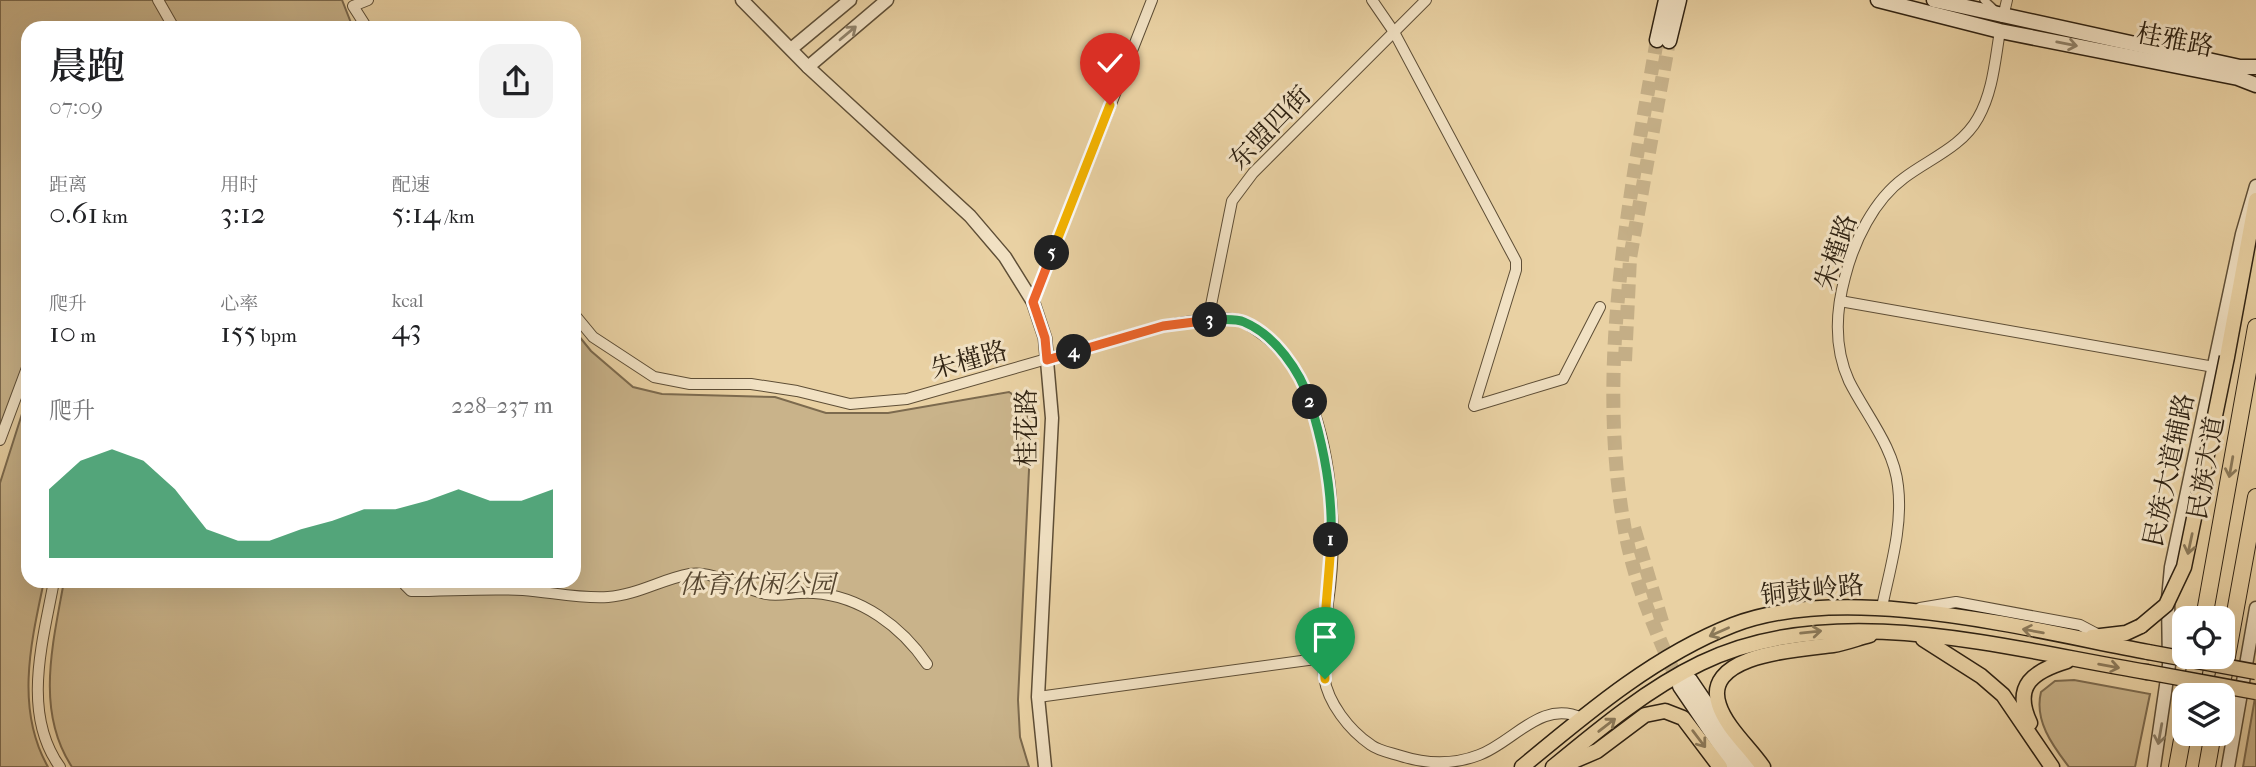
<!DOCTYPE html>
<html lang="zh">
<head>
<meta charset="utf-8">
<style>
	:root { --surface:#fff; --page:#f2f2f2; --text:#202124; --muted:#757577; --accent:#0b8043 }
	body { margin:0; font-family:"IM FELL French Canon","Noto Serif SC",serif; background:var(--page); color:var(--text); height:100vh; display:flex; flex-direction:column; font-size:26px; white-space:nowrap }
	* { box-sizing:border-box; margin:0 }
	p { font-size:23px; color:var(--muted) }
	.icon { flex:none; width:38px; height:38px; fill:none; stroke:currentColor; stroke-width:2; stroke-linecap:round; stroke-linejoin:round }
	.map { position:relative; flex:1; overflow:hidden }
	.side { position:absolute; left:21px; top:21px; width:560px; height:567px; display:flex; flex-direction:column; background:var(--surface); border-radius:21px; box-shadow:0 7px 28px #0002 }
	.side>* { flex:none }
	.controls { position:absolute; left:2172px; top:606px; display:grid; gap:14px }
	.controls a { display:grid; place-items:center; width:63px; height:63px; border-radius:14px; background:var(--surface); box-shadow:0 7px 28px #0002; font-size:35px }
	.pin { position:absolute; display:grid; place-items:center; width:60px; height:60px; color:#fff; margin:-72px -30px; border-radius:50% 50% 50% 0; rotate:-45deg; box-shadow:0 0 7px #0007 }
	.pin .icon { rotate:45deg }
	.km { position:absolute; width:35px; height:35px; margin:-18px; border-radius:50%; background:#222; color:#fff; font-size:19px; line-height:35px; text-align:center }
	.round { display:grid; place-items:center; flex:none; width:74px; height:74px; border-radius:21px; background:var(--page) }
	.head { display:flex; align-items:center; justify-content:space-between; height:119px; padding:0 28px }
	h1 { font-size:38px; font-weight:600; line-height:52px }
	.figures { display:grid; grid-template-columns:repeat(3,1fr); gap:10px; height:119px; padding:7px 28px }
	.figures div { display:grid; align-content:center }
	.figures b { font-size:30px; font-weight:600 }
	.figures small { font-size:19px; font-weight:400 }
	.figures p { font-size:19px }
	.chart { height:196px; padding:14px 28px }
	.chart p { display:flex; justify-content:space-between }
	.chart svg { width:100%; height:126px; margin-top:7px; fill:var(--accent); opacity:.7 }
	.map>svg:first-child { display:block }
</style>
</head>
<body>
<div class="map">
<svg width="2256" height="767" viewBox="0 0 2256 767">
	<rect width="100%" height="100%" fill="#e9d1a3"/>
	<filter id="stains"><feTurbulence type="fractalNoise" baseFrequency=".00286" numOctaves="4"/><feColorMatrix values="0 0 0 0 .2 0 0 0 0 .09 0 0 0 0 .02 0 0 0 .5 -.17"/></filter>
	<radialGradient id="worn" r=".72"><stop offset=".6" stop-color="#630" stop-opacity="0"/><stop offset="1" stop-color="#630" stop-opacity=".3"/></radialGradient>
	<g fill="#c9b38a" stroke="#7c6a4e" stroke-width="2">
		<path d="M0 0H342L353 28H28V352L0 430Z"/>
		<path d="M574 330 591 351 633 387 662 394 775 397 826 413H888L1009 392 1024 402 1031 428 1018 700 1020 737 1029 767H72C35 711 53 643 64 581H574Z"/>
		<path d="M28 395V581H44C31 642 15 709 48 767H0V483Z"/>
		<path d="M2074 680 2150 694 2135 767H2069C2052 745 2034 720 2041 692L2055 681Z"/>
		<path d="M2256 692V767H2243Z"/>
	</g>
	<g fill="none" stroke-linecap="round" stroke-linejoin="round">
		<g stroke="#c4ae86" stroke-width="14" stroke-dasharray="14 7" stroke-linecap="butt">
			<path d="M1657 40C1629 201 1595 367 1625 531 1635 586 1658 636 1680 686"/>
			<path d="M1625 361 1630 258 1669 41"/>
			<path d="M1634 528 1663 625"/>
		</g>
		<g stroke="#5e4e36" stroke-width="10">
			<path id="pedestrian" d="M1984 0 1996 11"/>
		</g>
		<g stroke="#5e4e36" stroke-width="12">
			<g id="minor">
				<path d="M158 0 174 28"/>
				<path d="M1372 0 1394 32 1516 261V270L1474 406 1563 379 1600 307"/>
				<path d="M2003 17 2007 0"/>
				<path d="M367 28 353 6 368 0"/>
				<path d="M1840 301 2214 367"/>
				<path d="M1033 302 1152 0"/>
				<path d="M574 314 593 337 654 377 690 384H751L797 391 850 404 907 399 1162 326C1187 322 1217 314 1242 321 1247 323 1254 329 1259 332 1313 368 1329 452 1332 513 1334 542 1332 575 1328 603 1325 628 1320 651 1324 677 1328 703 1349 730 1371 745 1379 751 1392 753 1401 756 1426 764 1453 765 1479 755 1514 742 1541 699 1582 718"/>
				<path d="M1208 320 1232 201 1253 173 1426 0"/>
				<path d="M0 440 28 365"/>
				<path d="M54 581C43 641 21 713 60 767"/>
				<path d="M407 581 405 585 411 591C448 591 486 588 523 590 551 592 580 599 608 597 637 595 662 579 690 574 711 570 743 589 766 594 781 597 798 591 814 593 861 596 902 627 927 664"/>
				<path d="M1882 607C1890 568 1903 527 1898 486 1894 447 1866 415 1849 381 1834 348 1836 310 1845 277 1854 241 1874 200 1904 178 1929 159 1962 147 1978 118 1993 92 1995 60 2000 31"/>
				<path d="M1920 608 1956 602 2080 625 2099 635"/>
				<path d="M1038 697 1323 658"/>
			</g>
		</g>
		<g stroke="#5e4e36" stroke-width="15">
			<g id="tertiary">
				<path d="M742 0 808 67 970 216 1005 257 1033 302 1045 338 1052 418 1038 697 1045 767"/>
				<path d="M791 49 850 0"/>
				<path d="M808 67 887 0"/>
				<path d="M2154 767 2169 665 2168 599 2171 567 2242 234 2256 186"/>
				<path d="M2228 767 2256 608"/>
			</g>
		</g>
		<g stroke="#2f2212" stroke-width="17">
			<g id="secondary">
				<path d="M1878 0 2000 31 2238 78 2256 85"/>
				<path d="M1934 0 2240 67H2256"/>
				<path d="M1657 40 1666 0"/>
				<path d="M1669 41 1679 0"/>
				<path d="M1690 680 1749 767"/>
				<path d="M1680 686 1735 767"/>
			</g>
		</g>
		<g stroke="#2f2212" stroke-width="17">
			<g id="primary">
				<path d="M2227 357 2256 200"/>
				<path d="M2092 637 2126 633 2141 626"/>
				<path d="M1923 639 1981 676 2003 695 2052 767"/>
				<path d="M2030 723C2012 685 2034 671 2067 661"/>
				<path d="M1562 766 1597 751 1645 715 1665 711 1683 718 1720 767"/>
				<path d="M1522 767C1587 713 1654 656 1733 625 1847 581 2030 630 2148 652"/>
				<path d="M1553 767C1599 729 1647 689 1701 663 1835 598 2007 649 2147 672"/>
				<path d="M1763 767C1750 748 1726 727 1719 705 1701 653 1804 649 1833 645 1846 643 1858 638 1870 635"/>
			</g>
		</g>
		<g stroke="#2f2212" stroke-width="18">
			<g id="trunk">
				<path d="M2204 618 2256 327"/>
				<path d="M2190 695 2197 656"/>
				<path d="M2220 695 2256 497"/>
				<path d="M2177 767 2184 729"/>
				<path d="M2207 767 2213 733"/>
			</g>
		</g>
		<use href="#pedestrian" stroke="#f1e1c3" stroke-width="7"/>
		<use href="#minor" stroke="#f1e1c3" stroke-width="10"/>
		<use href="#tertiary" stroke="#f1e1c3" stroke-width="12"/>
		<use href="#secondary" stroke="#f1e1c3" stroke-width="14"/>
		<use href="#primary" stroke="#e9d1a3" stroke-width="14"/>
		<use href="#trunk" stroke="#e9d1a3" stroke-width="16"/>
		<g stroke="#2f2212" stroke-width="17" stroke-linecap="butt">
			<g id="primary-bridge">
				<path d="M2141 626 2166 605 2184 567 2227 357"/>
				<path d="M2148 652 2256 672"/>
				<path d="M2147 672 2256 692"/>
			</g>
		</g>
		<use href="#primary-bridge" stroke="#e9d1a3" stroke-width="14"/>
	</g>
	<defs><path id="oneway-shaft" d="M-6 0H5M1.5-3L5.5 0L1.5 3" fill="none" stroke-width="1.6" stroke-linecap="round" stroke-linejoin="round" transform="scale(1.75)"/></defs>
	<g stroke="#90826a">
		<use href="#oneway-shaft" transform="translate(848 33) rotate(-40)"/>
		<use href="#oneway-shaft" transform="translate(2067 44) rotate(11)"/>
		<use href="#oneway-shaft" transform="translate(2160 734) rotate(100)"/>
	</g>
	<g stroke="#8c7a5a">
		<use href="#oneway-shaft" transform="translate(2231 467) rotate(100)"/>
		<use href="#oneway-shaft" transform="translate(2190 544) rotate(102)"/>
		<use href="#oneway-shaft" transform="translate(2033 631) rotate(-170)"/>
		<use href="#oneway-shaft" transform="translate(1719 632) rotate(156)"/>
		<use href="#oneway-shaft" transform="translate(1811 632) rotate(-6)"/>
		<use href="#oneway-shaft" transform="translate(2109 666) rotate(10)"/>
		<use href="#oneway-shaft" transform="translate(1607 725) rotate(-38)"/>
		<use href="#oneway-shaft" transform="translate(1699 739) rotate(53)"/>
	</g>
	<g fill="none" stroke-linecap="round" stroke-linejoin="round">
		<g stroke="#fff" stroke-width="14">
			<path id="split-1" d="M1325 679C1321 633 1329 586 1331 540"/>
		</g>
		<g stroke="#fff" stroke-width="14">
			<path id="split-2" d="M1310 402C1324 447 1333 492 1331 540"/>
		</g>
		<g stroke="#fff" stroke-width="14">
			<path id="split-3" d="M1210 320C1220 320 1235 318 1244 322 1275 335 1300 371 1310 402"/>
		</g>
		<g stroke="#fff" stroke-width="14">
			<path id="split-4" d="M1074 352 1163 326 1210 320"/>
		</g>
		<g stroke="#fff" stroke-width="14">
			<path id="split-5" d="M1052 253 1033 302 1045 338 1047 360 1074 352"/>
		</g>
		<g stroke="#fff" stroke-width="14">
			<path id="split-6" d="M1052 253 1110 105"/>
		</g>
		<use href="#split-1" stroke="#f5b400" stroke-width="9"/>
		<use href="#split-2" stroke="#22a559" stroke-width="9"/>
		<use href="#split-3" stroke="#22a559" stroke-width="9"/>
		<use href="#split-4" stroke="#f0652b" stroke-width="9"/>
		<use href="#split-5" stroke="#f0652b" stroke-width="9"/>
		<use href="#split-6" stroke="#f5b400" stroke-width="9"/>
	</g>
	<g text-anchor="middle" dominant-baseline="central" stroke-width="6" stroke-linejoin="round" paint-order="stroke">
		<g font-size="26" fill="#2f2212" stroke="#f1e1c3">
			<text transform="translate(2175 40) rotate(11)">桂雅路</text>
			<text transform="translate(1270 128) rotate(-46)">东盟四街</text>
			<text transform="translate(1836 252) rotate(-71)">朱槿路</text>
			<text transform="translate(969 360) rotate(-15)">朱槿路</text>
			<text transform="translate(1026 428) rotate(-90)">桂花路</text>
			<text transform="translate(2206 468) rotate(-80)">民族大道</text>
			<text transform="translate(2169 470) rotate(-78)">民族大道辅路</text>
			<text transform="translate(1812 590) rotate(-6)">铜鼓岭路</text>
		</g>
		<g font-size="26" font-style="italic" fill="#564630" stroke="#f1e1c3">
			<text x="757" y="584">体育休闲公园</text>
		</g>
	</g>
	<rect width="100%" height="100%" filter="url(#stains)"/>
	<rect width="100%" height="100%" fill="url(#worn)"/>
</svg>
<div class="controls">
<a><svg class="icon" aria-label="locate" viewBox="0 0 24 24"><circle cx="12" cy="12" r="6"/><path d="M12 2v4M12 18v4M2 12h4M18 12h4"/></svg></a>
<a><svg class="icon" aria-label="layers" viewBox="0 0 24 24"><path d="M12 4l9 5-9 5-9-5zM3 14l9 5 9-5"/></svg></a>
</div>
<div class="pin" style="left:1325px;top:679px;background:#1e9e55"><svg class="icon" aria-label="arrive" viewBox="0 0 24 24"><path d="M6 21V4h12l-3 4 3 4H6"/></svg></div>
<div class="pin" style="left:1110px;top:105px;background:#d93025"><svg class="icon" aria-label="check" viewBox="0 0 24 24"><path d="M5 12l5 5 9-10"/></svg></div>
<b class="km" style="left:1331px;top:540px">1</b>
<b class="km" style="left:1310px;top:402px">2</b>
<b class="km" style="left:1210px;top:320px">3</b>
<b class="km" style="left:1074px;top:352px">4</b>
<b class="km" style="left:1052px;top:253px">5</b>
<section class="side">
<div class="head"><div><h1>晨跑</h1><p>07:09</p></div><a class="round"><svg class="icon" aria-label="share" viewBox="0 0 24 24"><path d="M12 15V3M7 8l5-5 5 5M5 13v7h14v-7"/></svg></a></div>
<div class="figures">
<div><p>距离</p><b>0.61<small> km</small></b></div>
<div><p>用时</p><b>3:12</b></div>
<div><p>配速</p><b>5:14<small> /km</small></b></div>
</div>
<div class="figures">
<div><p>爬升</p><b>10<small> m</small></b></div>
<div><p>心率</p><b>155<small> bpm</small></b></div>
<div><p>kcal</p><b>43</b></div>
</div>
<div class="chart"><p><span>爬升</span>228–237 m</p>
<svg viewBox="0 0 160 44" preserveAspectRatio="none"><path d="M0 44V20L10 10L20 6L30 10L40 20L50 34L60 38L70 38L80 34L90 31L100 27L110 27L120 24L130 20L140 24L150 24L160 20V44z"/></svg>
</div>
</section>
</div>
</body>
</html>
